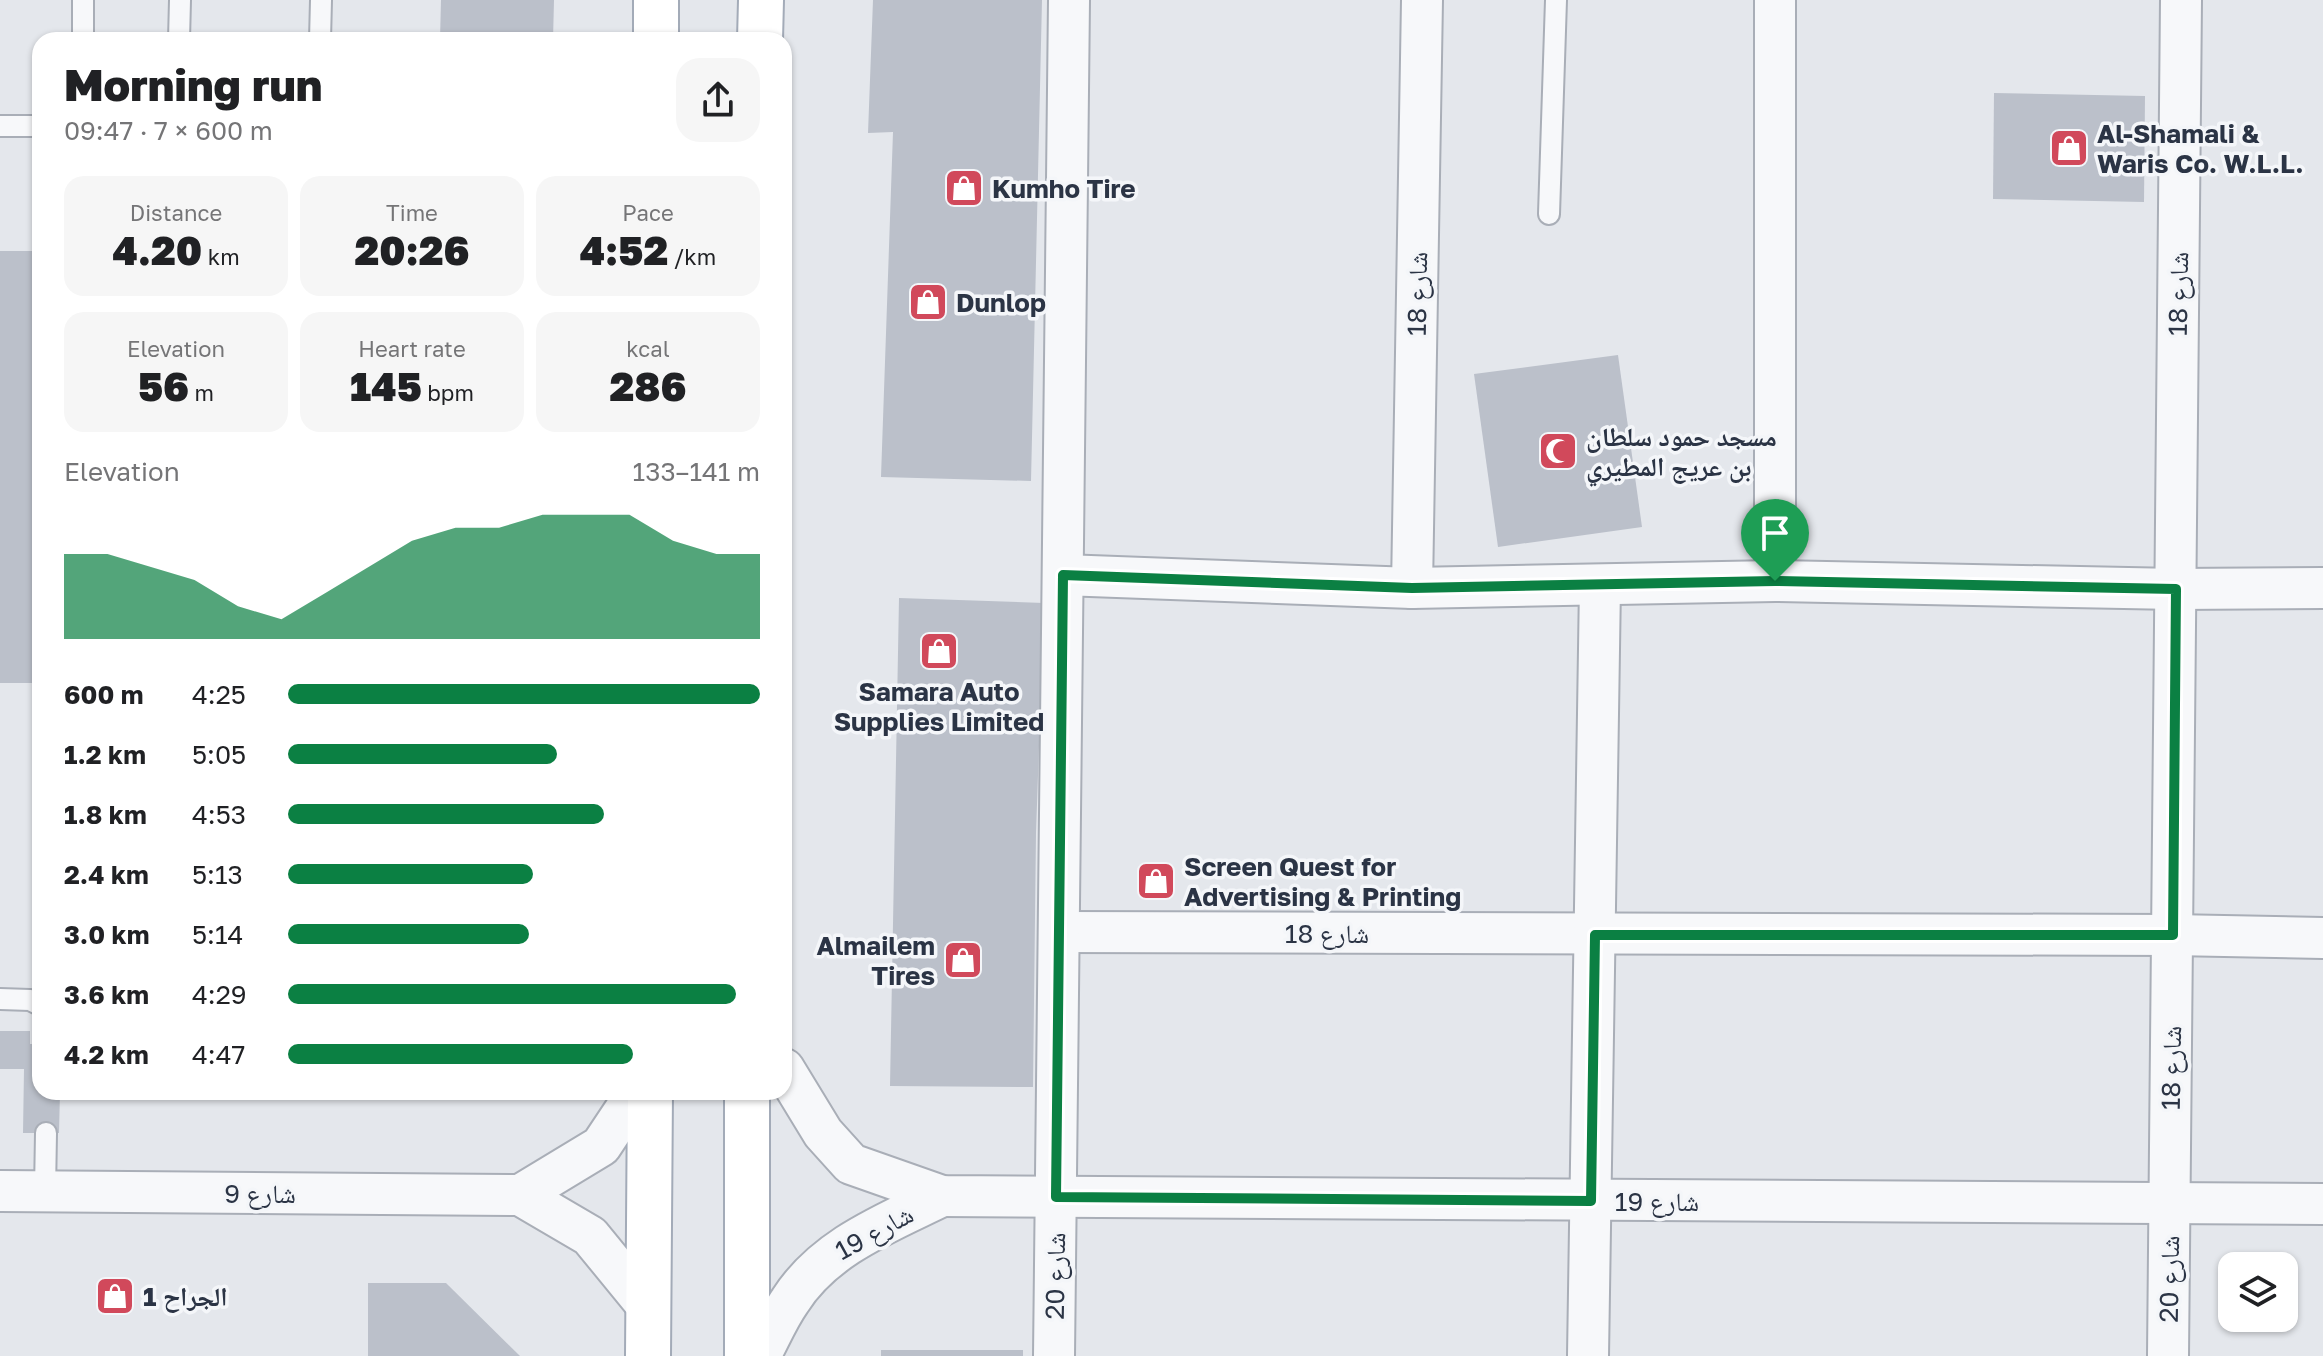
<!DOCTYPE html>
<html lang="en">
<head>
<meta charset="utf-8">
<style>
	:root { --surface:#fff; --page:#f6f6f6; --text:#202124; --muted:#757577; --accent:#0b8043 }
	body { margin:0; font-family:"Golos Text","Noto Naskh Arabic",sans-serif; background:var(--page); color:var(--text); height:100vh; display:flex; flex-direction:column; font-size:30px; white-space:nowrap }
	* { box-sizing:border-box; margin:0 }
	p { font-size:26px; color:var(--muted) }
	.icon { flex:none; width:44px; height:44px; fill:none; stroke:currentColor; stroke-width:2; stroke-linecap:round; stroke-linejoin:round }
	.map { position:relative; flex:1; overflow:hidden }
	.sheet { position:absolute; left:32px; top:32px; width:760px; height:1068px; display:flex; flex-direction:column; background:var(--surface); border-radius:24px; box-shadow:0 2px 6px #0004 }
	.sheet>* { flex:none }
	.tools { position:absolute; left:2218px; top:1252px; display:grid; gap:16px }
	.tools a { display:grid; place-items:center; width:80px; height:80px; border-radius:16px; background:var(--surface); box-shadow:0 2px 6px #0004; font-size:40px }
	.pin { position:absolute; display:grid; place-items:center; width:68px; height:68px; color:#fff; margin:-82px -34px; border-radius:50% 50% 50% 0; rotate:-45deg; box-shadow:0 0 8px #0007 }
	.pin .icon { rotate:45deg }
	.round { display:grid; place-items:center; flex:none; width:84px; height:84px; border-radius:24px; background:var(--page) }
	.overview { display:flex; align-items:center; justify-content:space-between; height:136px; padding:0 32px }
	h1 { font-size:44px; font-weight:800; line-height:60px }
	.figures { display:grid; grid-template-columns:repeat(3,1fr); gap:12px; height:136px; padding:8px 32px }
	.figures div { display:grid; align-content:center; border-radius:20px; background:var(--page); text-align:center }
	.figures b { font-size:40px; font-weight:800 }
	.figures small { font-size:22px; font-weight:400 }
	.figures p { font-size:22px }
	.chart { height:224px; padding:16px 32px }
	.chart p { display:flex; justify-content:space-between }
	.chart svg { width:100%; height:144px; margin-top:8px; fill:var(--accent); opacity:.7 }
	ul { padding:0 32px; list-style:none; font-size:26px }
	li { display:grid; grid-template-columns:128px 96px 1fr; align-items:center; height:60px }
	li i { height:20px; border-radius:10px; background:var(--accent) }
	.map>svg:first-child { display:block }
</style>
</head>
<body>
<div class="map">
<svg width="2323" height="1356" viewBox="0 0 2323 1356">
	<rect width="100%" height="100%" fill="#e4e7ec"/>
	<g fill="#bbc0ca">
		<path d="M441 0H554L553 40H440Z"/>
		<path d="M873 0H1042L1031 481 881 477 893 132 868 133Z"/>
		<path d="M1994 93 2145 96 2144 202 1993 199Z"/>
		<rect x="0" y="251" width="40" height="432"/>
		<path d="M1618 355 1642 527 1498 547 1474 374Z"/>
		<path d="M899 598 1044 603 1036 833 1033 1087 890 1086Z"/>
		<path d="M0 1031H30V1044H40V1092H60L59 1133H23L24 1069H0Z"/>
		<path d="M368 1283H446L520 1356H368Z"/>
		<rect x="881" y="1350" width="142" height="6"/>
	</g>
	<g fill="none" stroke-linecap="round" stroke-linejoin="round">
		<g stroke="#a9aeb7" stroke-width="24">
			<g id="lane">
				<path d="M83 0V40"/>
				<path d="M179 40 180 0"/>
				<path d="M320 40 321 0"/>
				<path d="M0 126H40"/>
				<path d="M1549 214 1556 0"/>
				<path d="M0 999 30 1000 40 1005"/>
				<path d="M45 1191 46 1133"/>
			</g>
		</g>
		<g stroke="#a9aeb7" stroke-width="44">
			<g id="street">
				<path d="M1063 575 1412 588 1775 581 2176 589 2323 588"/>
				<path d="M1775 581V0"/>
				<path d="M1412 588 1422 0"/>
				<path d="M1059 932 2173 935 2323 938"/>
				<path d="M784 1069 823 1133 851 1164 942 1196 2323 1204"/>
				<path d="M0 1191 520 1195 590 1236 649 1308"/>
				<path d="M520 1195 601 1146 637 1092"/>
				<path d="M760 1356C770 1338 778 1318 790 1301 824 1247 887 1223 942 1196"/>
				<path d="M1054 1356 1069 0"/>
				<path d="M1588 1356 1600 585"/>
				<path d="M2168 1356 2181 0"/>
			</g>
		</g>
		<g stroke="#a3abb8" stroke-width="48">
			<g id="primary">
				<path d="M656 0V40"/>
				<path d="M760 40 761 0"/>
				<path d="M747 1092V1356"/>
				<path d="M648 1356 650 1092"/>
			</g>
		</g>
		<use href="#lane" stroke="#f7f8fa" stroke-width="20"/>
		<use href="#street" stroke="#f7f8fa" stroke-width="40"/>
		<use href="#primary" stroke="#fff" stroke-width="44"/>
	</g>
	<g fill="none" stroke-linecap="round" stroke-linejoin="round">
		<g stroke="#fff" stroke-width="16">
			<path id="route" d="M1063 575 1412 588 1775 581 2176 589 2173 935H1595L1591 1201 1056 1197Z"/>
		</g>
		<use href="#route" stroke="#0b8043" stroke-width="10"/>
	</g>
	<defs>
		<g id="shop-square" transform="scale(2)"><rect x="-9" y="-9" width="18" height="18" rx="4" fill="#d1495b" stroke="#f4f6f9"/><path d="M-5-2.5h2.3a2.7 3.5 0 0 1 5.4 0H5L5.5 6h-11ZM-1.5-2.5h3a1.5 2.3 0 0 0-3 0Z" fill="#fff"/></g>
		<g id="mosque-square" transform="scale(2)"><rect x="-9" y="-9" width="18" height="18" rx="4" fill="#d1495b" stroke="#f4f6f9"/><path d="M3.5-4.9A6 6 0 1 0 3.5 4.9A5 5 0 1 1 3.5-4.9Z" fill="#fff"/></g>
	</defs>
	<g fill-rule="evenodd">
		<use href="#shop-square" x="2069" y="148"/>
		<use href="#shop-square" x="964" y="188"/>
		<use href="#shop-square" x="928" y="302"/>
		<use href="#mosque-square" x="1558" y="451"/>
		<use href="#shop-square" x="939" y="651"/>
		<use href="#shop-square" x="1156" y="881"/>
		<use href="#shop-square" x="963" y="960"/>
		<use href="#shop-square" x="115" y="1296"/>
	</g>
	<g text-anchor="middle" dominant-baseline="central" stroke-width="7" stroke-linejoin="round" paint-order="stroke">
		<g font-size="26" font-weight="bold" fill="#2b3445" stroke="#f4f6f9" text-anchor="start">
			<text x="2097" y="133">Al-Shamali &amp;<tspan x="2097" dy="30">Waris Co. W.L.L.</tspan></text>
			<text x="992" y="188">Kumho Tire</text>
			<text x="956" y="302">Dunlop</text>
			<text x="1586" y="436">مسجد حمود سلطان<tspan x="1586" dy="30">بن عريج المطيري</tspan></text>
			<text x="939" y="691" text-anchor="middle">Samara Auto<tspan x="939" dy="30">Supplies Limited</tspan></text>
			<text x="1184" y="866">Screen Quest for<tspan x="1184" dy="30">Advertising &amp; Printing</tspan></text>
			<text x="935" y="945" text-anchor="end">Almailem<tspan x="935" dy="30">Tires</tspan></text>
			<text x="143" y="1296">الجراح 1</text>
		</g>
		<g font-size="26" fill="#2b3445" stroke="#f4f6f9">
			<text transform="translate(1417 294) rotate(-89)">شارع 18</text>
			<text transform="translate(2178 294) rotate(-89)">شارع 18</text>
			<text x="1327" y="933">شارع 18</text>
			<text transform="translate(2171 1068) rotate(-89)">شارع 18</text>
			<text x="260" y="1193">شارع 9</text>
			<text x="1657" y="1201">شارع 19</text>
			<text transform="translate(874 1232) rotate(-29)">شارع 19</text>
			<text transform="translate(1055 1276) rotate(-89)">شارع 20</text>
			<text transform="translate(2169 1279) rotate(-89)">شارع 20</text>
		</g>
	</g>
</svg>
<div class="tools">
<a><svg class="icon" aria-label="layers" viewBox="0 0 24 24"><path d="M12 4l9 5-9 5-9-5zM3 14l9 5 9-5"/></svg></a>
</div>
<div class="pin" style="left:1775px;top:581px;background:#1e9e55"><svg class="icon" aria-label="arrive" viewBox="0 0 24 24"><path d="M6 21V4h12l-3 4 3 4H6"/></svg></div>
<section class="sheet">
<div class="overview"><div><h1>Morning run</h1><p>09:47 · 7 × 600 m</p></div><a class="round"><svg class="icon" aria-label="share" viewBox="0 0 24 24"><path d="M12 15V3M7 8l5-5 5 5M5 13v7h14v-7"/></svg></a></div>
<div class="figures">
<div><p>Distance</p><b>4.20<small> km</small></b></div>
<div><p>Time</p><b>20:26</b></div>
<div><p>Pace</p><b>4:52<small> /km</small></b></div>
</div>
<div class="figures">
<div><p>Elevation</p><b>56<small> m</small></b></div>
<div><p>Heart rate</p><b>145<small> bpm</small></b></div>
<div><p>kcal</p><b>286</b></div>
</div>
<div class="chart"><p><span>Elevation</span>133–141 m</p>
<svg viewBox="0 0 160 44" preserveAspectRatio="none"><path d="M0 44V18L10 18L20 22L30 26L40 34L50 38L60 30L70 22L80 14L90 10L100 10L110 6L120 6L130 6L140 14L150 18L160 18V44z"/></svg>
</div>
<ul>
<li><b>600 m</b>4:25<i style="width:100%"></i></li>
<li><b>1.2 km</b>5:05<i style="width:57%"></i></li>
<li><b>1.8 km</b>4:53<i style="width:67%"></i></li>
<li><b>2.4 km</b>5:13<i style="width:52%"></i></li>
<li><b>3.0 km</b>5:14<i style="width:51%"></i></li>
<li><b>3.6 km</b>4:29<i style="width:95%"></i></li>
<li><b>4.2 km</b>4:47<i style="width:73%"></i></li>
</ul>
</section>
</div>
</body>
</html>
